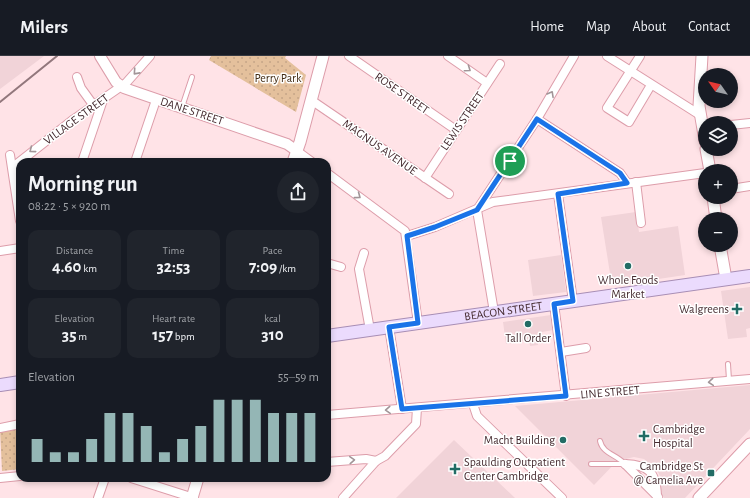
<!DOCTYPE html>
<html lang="en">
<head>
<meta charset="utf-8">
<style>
	:root { --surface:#171b24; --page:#20242c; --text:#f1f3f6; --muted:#9ea1a6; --line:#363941; --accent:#94b6b5 }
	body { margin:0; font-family:"Alegreya Sans",sans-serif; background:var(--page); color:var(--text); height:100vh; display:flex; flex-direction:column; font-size:15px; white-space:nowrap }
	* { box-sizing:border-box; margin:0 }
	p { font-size:13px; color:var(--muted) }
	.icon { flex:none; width:22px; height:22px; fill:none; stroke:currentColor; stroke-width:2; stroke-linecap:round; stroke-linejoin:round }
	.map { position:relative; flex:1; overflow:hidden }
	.details { position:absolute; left:16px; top:102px; width:315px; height:324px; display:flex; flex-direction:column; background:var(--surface); border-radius:12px; box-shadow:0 2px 6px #0003 }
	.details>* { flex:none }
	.needle { width:26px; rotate:304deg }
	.controls { position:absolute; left:698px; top:12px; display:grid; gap:8px }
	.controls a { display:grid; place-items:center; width:40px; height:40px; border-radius:50%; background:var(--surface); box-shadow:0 2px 6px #0003; font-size:20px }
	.pin { position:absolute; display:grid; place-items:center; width:34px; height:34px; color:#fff; margin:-17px; border:2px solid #fff; border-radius:50%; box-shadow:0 1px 4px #0007 }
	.round { display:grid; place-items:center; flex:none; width:42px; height:42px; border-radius:21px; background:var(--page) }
	.headline { display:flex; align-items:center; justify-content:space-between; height:68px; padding:0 12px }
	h1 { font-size:22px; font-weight:700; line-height:30px }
	.metrics { display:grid; grid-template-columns:repeat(3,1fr); gap:6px; height:68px; padding:4px 12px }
	.metrics div { display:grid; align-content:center; border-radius:10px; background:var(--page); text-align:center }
	.metrics b { font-size:17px; font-weight:700 }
	.metrics small { font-size:11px; font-weight:400 }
	.metrics p { font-size:11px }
	.chart { height:112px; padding:8px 12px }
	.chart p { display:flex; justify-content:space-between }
	.chart svg { width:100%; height:72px; margin-top:4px; stroke:var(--accent); stroke-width:6 }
	header { display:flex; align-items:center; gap:24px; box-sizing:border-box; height:56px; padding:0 20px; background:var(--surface); border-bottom:1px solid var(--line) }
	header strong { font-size:19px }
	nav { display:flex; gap:22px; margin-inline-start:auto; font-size:14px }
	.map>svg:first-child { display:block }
</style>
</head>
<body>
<header>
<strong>Milers</strong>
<nav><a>Home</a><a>Map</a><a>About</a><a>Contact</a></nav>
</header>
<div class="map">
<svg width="750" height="442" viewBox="0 0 750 442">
	<defs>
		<pattern id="park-dots" width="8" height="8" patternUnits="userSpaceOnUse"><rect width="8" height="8" fill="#e4c09c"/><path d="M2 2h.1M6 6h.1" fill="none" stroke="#c5a587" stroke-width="1.8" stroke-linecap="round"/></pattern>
	</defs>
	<rect width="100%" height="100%" fill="#ffe3e7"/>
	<g fill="#f1d3d8">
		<path d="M0 0H44L0 33Z"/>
		<path d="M636 156 639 176 678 170 685 219 612 230 601 161Z"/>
		<path d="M561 199 566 236 533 240 528 204Z"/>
		<path d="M750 231V272L746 273 747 281 728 283 721 235Z"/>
		<path d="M551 259 553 274 537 277 538 289 530 290 529 284 506 288 503 266Z"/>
		<path d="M750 329V373L685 442H664L659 435 660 420 656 412 644 403 634 401 617 405 594 429 515 350Z"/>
		<path d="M454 384 515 442H396Z"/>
	</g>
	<g fill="url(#park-dots)">
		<path d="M211 0H286L285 2 306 19 296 56 209 4Z"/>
		<path d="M20 370V413L2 415 0 373Z"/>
	</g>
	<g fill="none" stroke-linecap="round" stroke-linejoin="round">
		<g stroke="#dd9daa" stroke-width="6">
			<g id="service">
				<path d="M182 51 192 21"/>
				<path d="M728 308 729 324"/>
				<path d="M591 408H625C616 398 603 398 600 385"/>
			</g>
		</g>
		<g stroke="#dd9daa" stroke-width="10">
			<g id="minor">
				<path d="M349 0 456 74"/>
				<path d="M448 0 487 27"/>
				<path d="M607 0 700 59"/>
				<path d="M640 0 607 52 629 66 651 29"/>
				<path d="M77 21 81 32 94 50"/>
				<path d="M311 44 449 138"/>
				<path d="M537 63 620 117 627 127"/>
				<path d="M731 69 750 67"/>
				<path d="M297 95 312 106"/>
				<path d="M10 99 20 165"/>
				<path d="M82 106 103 44"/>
				<path d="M135 106 156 44"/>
				<path d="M20 113 13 111 74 63 126 27 150 0"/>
				<path d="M327 117 405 175 418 267"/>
				<path d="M425 122 500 8"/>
				<path d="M636 126 641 167"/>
				<path d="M731 133 750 130"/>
				<path d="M558 138 573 245"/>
				<path d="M407 180 435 171 493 146 705 117"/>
				<path d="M0 195 20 192"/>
				<path d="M364 197 359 213 370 274"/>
				<path d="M327 207 341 211"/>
				<path d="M554 248 566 340"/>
				<path d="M494 256 477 154 537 63 574 0"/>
				<path d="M389 271 402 353"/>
				<path d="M561 296 586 292"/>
				<path d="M473 348 477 360 562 442"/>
				<path d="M327 359 750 323"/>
				<path d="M0 372 20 368"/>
				<path d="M327 406 366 403 376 405"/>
				<path d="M625 408C648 409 656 415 657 440"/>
				<path d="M625 408 658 441"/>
				<path d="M0 422 20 420"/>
				<path d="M131 422 194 442"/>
				<path d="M98 442 105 422"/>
				<path d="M343 442 376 405 385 400 416 368 417 352"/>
			</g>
		</g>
		<g stroke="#dd9daa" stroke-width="12">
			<path id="tertiary" d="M100 0 116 26 124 32 287 88 297 95"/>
		</g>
		<g stroke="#dd9daa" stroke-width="13">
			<g id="secondary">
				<path d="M702 0 699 50 705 85"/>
				<path d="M706 93 710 115"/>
				<path d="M293 106 300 86 323 0"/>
				<path d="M713 141 716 163"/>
				<path d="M720 189 726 223"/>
				<path d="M192 442 198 422"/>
				<path d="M699 442 750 388"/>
			</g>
		</g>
		<g stroke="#a88eb5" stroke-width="14">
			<g id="primary">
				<path id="s1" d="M327 280 750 220"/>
				<path d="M0 329 20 326"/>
			</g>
		</g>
		<use href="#service" stroke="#fff" stroke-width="4"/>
		<use href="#minor" stroke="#fff" stroke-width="8"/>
		<use href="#tertiary" stroke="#fff" stroke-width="10"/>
		<use href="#secondary" stroke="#fff" stroke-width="11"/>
		<use href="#primary" stroke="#ebdbfd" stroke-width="12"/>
		<path stroke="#92777c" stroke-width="2" d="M0 46 57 0"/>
	</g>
	<defs><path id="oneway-chevron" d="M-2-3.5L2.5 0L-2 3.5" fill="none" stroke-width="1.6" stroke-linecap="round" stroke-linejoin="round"/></defs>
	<g stroke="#a29598">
		<use href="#oneway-chevron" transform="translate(468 13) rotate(35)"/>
		<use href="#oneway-chevron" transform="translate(136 16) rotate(132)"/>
		<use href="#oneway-chevron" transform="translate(551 38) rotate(-61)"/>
		<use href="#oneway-chevron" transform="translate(32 94) rotate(143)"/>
		<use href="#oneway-chevron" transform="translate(358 140) rotate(37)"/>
		<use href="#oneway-chevron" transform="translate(711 326) rotate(175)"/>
		<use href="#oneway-chevron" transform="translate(388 354) rotate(176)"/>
		<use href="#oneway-chevron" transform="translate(352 404) rotate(-4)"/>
	</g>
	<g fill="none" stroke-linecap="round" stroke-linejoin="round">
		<g stroke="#fff" stroke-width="8">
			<path id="route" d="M537 63 620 117 627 127 558 138 573 245 554 248 566 340 402 353 389 271 418 267 407 180 435 171 477 154Z"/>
		</g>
		<use href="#route" stroke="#1a73e8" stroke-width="5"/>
	</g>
	<g fill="#226c65" stroke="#fff" stroke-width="1.5">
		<circle cx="628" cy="210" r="4"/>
		<path d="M735 247h4v4h4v4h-4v4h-4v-4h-4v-4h4z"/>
		<circle cx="528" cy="268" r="4"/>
		<path d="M642 374h4v4h4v4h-4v4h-4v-4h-4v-4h4z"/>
		<circle cx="563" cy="384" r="4"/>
		<path d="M453 407h4v4h4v4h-4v4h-4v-4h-4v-4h4z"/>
		<rect x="707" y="413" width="8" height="8" rx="2"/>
	</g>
	<g text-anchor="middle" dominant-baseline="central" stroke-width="3" stroke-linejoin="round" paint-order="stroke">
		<g font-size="12" fill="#412b13" stroke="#fff">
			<text x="278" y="22">Perry Park</text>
		</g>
		<g font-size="12" fill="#452b30" stroke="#fff">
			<text transform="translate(402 37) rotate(35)">ROSE STREET</text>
			<text transform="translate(192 55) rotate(18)">DANE STREET</text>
			<text transform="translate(76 63) rotate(-36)">VILLAGE STREET</text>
			<text transform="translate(462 65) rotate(-56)">LEWIS STREET</text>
			<text transform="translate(380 91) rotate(35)">MAGNUS AVENUE</text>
			<text stroke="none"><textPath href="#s1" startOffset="178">BEACON STREET</textPath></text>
			<text transform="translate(610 336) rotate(-5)">LINE STREET</text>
		</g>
		<g font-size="12" fill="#452b30" stroke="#fff" text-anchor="end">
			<text x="628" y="224" text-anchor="middle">Whole Foods<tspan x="628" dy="14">Market</tspan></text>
			<text x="729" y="253">Walgreens</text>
			<text x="528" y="282" text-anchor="middle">Tall Order</text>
			<text x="653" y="373" text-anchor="start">Cambridge<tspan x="653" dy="14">Hospital</tspan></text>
			<text x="555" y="384">Macht Building</text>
			<text x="464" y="406" text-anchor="start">Spaulding Outpatient<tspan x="464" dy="14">Center Cambridge</tspan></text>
			<text x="703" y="410">Cambridge St<tspan x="703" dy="14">@ Camelia Ave</tspan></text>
		</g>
	</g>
</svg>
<div class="controls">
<a><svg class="needle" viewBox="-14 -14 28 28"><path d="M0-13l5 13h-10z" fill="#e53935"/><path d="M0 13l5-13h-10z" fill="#9ea1a6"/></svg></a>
<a><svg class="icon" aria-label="layers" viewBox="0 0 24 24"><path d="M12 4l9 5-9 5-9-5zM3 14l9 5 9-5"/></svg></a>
<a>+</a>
<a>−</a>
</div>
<div class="pin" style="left:510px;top:105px;background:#1e9e55"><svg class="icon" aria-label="arrive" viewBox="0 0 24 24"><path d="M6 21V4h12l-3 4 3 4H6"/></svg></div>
<section class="details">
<div class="headline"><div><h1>Morning run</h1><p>08:22 · 5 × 920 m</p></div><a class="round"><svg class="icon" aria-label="share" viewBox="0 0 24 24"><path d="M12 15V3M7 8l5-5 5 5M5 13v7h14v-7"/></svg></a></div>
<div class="metrics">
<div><p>Distance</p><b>4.60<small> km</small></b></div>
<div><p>Time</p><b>32:53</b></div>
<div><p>Pace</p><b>7:09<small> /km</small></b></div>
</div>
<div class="metrics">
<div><p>Elevation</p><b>35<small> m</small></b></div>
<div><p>Heart rate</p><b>157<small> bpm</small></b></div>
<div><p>kcal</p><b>310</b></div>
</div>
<div class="chart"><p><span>Elevation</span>55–59 m</p>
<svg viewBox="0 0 160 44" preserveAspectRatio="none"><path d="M5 44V30M15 44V38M25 44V38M35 44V30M45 44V14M55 44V14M65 44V22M75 44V38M85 44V30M95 44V22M105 44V6M115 44V6M125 44V6M135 44V14M145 44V14M155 44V14"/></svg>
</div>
</section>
</div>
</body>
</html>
